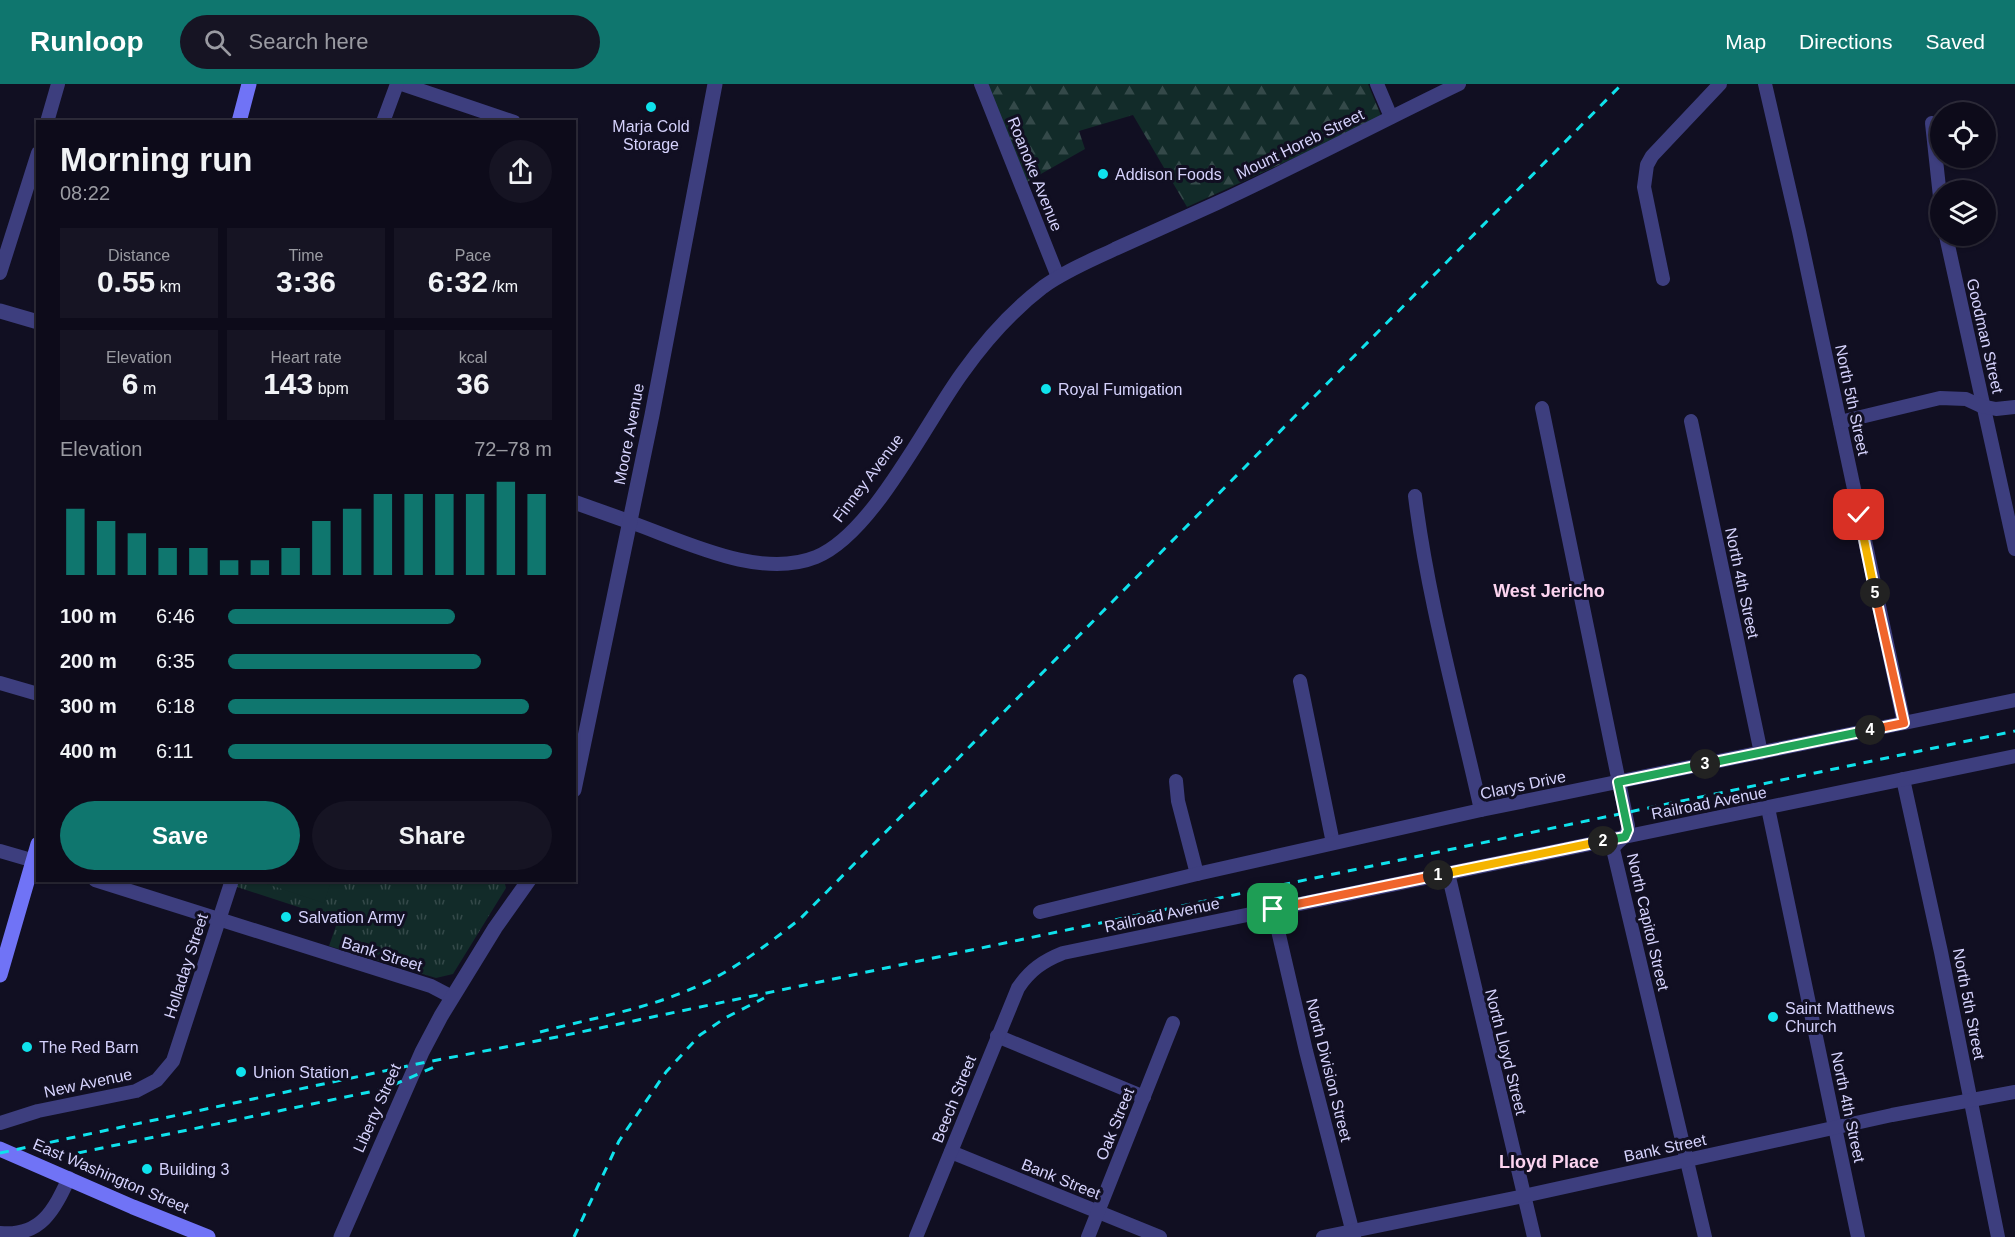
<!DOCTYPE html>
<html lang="en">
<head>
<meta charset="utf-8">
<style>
	:root { --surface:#0d0b1a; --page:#161423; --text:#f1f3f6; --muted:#9a9ba2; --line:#2d2b39; --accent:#0f766e }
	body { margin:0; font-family:Helvetica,sans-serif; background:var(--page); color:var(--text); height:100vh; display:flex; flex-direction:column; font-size:22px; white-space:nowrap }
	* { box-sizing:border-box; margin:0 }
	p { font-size:20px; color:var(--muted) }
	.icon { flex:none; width:33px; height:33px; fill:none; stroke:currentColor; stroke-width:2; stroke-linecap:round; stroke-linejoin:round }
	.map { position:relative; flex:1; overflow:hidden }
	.sheet { position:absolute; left:36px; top:36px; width:540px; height:762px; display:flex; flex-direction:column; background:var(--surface); border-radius:0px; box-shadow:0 2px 4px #0004,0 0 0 2px var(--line) }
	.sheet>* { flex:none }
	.controls { position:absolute; left:1930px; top:18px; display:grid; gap:12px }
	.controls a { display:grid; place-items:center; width:66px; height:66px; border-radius:50%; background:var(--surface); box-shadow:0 2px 4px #0004,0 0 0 2px var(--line); font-size:30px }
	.pin { position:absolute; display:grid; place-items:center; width:51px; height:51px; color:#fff; margin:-26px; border-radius:12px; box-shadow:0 3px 9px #0006 }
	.km { position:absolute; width:30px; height:30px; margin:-15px; border-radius:50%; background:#222; color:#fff; font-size:16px; line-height:30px; text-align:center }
	.round { display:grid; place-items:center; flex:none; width:63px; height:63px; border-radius:32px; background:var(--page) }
	.head { display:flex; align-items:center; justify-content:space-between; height:102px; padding:0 24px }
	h1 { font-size:33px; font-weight:700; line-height:45px }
	.stats { display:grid; grid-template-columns:repeat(3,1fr); gap:9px; height:102px; padding:6px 24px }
	.stats div { display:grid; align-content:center; border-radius:0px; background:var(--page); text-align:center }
	.stats b { font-size:30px; font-weight:700 }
	.stats small { font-size:16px; font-weight:400 }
	.stats p { font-size:16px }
	.chart { height:168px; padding:12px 24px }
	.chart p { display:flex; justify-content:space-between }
	.chart svg { width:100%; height:108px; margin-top:6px; stroke:var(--accent); stroke-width:6 }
	.primary-button { display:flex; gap:12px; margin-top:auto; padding:12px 24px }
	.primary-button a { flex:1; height:69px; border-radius:36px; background:var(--accent); color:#fff; font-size:24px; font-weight:700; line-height:69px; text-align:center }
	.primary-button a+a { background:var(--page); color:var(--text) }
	ul { padding:0 24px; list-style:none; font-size:20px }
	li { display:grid; grid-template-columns:96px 72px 1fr; align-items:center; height:45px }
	li i { height:15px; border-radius:8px; background:var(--accent) }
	header { display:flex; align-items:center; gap:36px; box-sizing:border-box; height:84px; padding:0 30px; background:var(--accent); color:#fff }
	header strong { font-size:28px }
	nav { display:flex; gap:33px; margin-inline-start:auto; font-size:21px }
	.search { width:420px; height:54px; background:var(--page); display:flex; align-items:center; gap:15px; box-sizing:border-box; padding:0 21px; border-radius:33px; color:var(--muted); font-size:22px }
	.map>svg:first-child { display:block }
</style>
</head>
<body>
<header>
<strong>Runloop</strong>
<div class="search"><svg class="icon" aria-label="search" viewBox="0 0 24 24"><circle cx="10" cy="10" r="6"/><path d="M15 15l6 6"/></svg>Search here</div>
<nav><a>Map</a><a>Directions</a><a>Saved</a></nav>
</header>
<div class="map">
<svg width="2015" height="1153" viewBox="0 0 2015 1153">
	<defs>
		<pattern id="grass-tufts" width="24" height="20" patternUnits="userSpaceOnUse" patternTransform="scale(1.5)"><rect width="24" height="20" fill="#122b29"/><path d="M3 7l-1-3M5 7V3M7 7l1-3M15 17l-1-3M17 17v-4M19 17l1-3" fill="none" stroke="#344949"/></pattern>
		<pattern id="forest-firs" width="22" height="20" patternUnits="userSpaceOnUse" patternTransform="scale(1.5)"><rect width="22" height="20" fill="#122b29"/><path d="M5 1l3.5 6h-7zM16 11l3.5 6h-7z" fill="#344949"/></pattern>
	</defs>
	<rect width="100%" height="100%" fill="#110f22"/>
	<path fill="url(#grass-tufts)" d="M239 796H504L506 804 453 890 436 894 329 862 338 836 237 803Z"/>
	<path fill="url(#forest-firs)" d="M985 0H1368L1382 34 1187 123 1133 31 1079 47 1085 65 1025 99Z"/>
	<path fill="#122b29" d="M269 796H331V797L324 819 267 800Z"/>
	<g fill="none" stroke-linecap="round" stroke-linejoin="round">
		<g stroke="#3d3e7e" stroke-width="14">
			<path d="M402 0 514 38"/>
			<path d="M981 0 1058 193"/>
			<path d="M1377 0 1391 33"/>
			<path d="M1765 0 1799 147 1904 639"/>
			<path d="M47 38 58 0"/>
			<path d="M383 38 397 0"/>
			<path d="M1932 39 1941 122"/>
			<path d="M1946 152 2015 465"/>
			<path d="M0 189 38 69"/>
			<path d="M1663 195 1644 103 1647 81 1652 72 1720 0"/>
			<path d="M1542 324 1628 742C1628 755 1617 755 1613 765L1705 1153"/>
			<path d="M1691 337 1761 669"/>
			<path d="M1840 338 1940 314 1966 315 1981 322 1996 325 2015 323"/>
			<path d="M1415 412C1428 517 1458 622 1481 726"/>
			<path d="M630 438C684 457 759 496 816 473 873 450 926 338 963 288 985 257 1013 226 1043 203 1065 187 1090 177 1115 165 1149 150 1183 134 1217 119 1299 81 1378 39 1459 0"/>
			<path d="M1300 597 1333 759"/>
			<path d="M0 599 38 610"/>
			<path d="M1903 695 1941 868 1998 1153"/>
			<path d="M1176 697 1178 717 1197 790"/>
			<path d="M1768 724 1858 1153"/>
			<path d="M0 767 38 778"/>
			<path d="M1448 789 1534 1153"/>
			<path d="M95 796 431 902 452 913"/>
			<path d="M1273 825 1306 967 1354 1153"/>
			<path d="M1040 828 1197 790 1481 726 2015 616"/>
			<path d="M997 952 1144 1013"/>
			<path d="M0 1039 38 1027 136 1007 157 996 173 977 232 796"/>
			<path d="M951 1068 1160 1153"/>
			<path d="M0 1149C41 1153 54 1126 69 1094"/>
			<path d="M916 1153 1018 904C1030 886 1043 877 1063 869L2015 672"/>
			<path d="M1088 1153 1173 939"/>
			<path d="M1323 1153 1524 1112 1892 1031 2015 1008"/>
		</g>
		<g stroke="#3d3e7e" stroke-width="15">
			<path d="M0 227 38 238"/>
			<path d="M574 418 630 438"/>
			<path d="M574 706 652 331 715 0"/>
			<path d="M341 1153 422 968 441 932 495 844 529 796"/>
		</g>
		<g stroke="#7073f6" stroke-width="15">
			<path d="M239 38 249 0"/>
			<path d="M0 891 38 760"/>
			<path d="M0 1065 133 1123 208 1153"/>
		</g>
		<g stroke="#0fe2ec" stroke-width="3" stroke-dasharray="9 8" stroke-linecap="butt">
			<path d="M540 948C592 934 648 925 698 902 736 885 768 860 800 835L1622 0"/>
			<path d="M0 1069 417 980 557 953 2015 647"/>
			<path d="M78 1069 374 1007 391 1002 439 981"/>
			<path d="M574 1153 619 1057 666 988 700 951 725 934 764 914"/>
		</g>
	</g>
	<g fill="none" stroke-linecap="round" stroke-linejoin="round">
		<g stroke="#fff" stroke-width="12">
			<path id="split-1" d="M1273 825 1438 791"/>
		</g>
		<g stroke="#fff" stroke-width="12">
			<path id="split-2" d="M1438 791 1603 757"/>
		</g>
		<g stroke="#fff" stroke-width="12">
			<path id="split-3" d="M1603 757 1625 753 1628 746 1618 698 1705 680"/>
		</g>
		<g stroke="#fff" stroke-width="12">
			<path id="split-4" d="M1705 680 1870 646"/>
		</g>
		<g stroke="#fff" stroke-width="12">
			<path id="split-5" d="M1870 646 1904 639 1875 509"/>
		</g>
		<g stroke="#fff" stroke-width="12">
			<path id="split-6" d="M1859 431 1875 509"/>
		</g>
		<use href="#split-1" stroke="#f0652b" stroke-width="8"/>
		<use href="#split-2" stroke="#f5b400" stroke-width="8"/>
		<use href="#split-3" stroke="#22a559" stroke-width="8"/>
		<use href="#split-4" stroke="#22a559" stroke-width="8"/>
		<use href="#split-5" stroke="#f0652b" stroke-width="8"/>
		<use href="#split-6" stroke="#f5b400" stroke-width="8"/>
	</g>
	<g fill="#0fe2ec" stroke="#110f22" stroke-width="2">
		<circle cx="651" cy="23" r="6"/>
		<circle cx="1103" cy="90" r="6"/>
		<circle cx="1046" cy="305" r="6"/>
		<circle cx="286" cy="833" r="6"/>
		<circle cx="1773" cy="933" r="6"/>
		<circle cx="27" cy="963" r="6"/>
		<circle cx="241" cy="988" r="6"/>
		<circle cx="147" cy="1085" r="6"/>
	</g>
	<g text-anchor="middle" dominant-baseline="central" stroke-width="6" stroke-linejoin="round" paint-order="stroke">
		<g font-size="16" fill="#d5d2fc" stroke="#110f22" text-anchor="start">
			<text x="651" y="42" text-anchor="middle">Marja Cold<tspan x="651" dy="18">Storage</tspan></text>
			<text x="1115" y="90">Addison Foods</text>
			<text x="1058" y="305">Royal Fumigation</text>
			<text x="298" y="833">Salvation Army</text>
			<text x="1785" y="924">Saint Matthews<tspan x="1785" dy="18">Church</tspan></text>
			<text x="39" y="963">The Red Barn</text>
			<text x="253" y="988">Union Station</text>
			<text x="159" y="1085">Building 3</text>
		</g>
		<g font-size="16" fill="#d5d2fc" stroke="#110f22">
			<text transform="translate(1300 60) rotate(-26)">Mount Horeb Street</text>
			<text transform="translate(1035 90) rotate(68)">Roanoke Avenue</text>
			<text transform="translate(1985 252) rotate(77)">Goodman Street</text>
			<text transform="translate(1852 316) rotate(78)">North 5th Street</text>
			<text transform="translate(629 350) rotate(-79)">Moore Avenue</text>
			<text transform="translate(868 394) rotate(-53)">Finney Avenue</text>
			<text transform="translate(1742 499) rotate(78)">North 4th Street</text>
			<text transform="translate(1523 701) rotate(-12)">Clarys Drive</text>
			<text transform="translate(1709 719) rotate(-11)">Railroad Avenue</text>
			<text transform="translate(1162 831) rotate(-12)">Railroad Avenue</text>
			<text transform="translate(1648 838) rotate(77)">North Capitol Street</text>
			<text transform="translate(382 870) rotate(17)">Bank Street</text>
			<text transform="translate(186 882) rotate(-72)">Holladay Street</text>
			<text transform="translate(1969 920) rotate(79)">North 5th Street</text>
			<text transform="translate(1506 968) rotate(76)">North Lloyd Street</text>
			<text transform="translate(1329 986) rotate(76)">North Division Street</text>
			<text transform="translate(88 999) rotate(-12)">New Avenue</text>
			<text transform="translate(954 1015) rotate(-68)">Beech Street</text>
			<text transform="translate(1848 1023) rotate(78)">North 4th Street</text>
			<text transform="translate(377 1024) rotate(-66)">Liberty Street</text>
			<text transform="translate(1115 1040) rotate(-68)">Oak Street</text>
			<text transform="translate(1665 1064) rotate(-12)">Bank Street</text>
			<text transform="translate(111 1092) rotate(23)">East Washington Street</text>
			<text transform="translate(1061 1095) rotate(22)">Bank Street</text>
		</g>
		<g font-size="18" font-weight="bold" fill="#fcd4f0" stroke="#110f22">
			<text x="1549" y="507">West Jericho</text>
			<text x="1549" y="1078">Lloyd Place</text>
		</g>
	</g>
</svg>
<div class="controls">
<a><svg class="icon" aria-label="locate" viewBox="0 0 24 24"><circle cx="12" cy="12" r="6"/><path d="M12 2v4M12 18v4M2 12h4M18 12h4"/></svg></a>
<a><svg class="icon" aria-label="layers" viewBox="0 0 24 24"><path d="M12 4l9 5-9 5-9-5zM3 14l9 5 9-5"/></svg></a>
</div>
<div class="pin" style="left:1273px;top:825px;background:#1e9e55"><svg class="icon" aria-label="arrive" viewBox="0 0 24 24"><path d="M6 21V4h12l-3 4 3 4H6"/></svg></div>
<div class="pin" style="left:1859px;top:431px;background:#d93025"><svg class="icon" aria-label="check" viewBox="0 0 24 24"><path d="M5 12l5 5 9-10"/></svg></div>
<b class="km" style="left:1438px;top:791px">1</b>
<b class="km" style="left:1603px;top:757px">2</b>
<b class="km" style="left:1705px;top:680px">3</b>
<b class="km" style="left:1870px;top:646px">4</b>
<b class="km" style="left:1875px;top:509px">5</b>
<section class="sheet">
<div class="head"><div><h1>Morning run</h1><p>08:22</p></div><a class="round"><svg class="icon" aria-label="share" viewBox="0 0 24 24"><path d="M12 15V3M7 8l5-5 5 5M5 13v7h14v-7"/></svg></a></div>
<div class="stats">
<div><p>Distance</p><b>0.55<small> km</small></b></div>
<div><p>Time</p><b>3:36</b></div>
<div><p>Pace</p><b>6:32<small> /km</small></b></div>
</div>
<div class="stats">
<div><p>Elevation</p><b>6<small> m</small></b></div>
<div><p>Heart rate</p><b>143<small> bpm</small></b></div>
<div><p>kcal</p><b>36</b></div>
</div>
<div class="chart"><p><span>Elevation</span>72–78 m</p>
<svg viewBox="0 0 160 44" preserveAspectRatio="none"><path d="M5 44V17M15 44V22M25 44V27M35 44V33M45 44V33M55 44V38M65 44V38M75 44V33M85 44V22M95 44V17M105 44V11M115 44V11M125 44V11M135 44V11M145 44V6M155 44V11"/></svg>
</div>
<ul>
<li><b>100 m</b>6:46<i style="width:70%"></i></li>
<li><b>200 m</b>6:35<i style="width:78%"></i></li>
<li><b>300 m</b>6:18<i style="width:93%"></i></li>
<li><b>400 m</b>6:11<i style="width:100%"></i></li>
</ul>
<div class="primary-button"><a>Save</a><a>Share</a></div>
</section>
</div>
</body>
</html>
